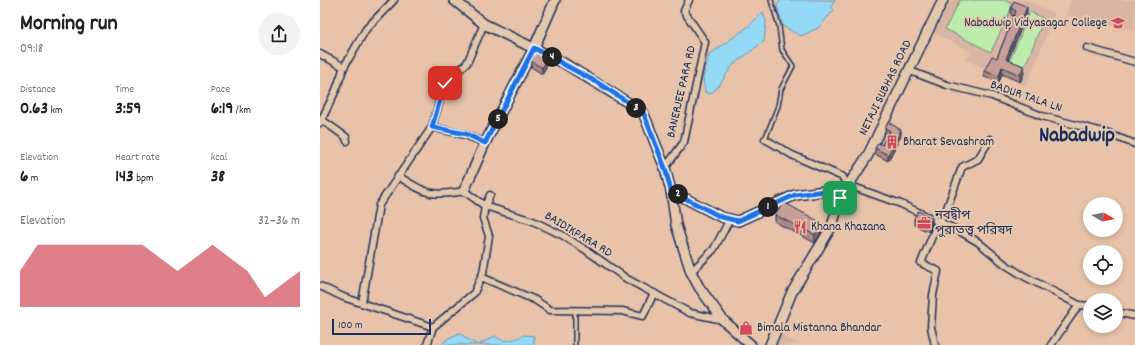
<!DOCTYPE html>
<html lang="en">
<head>
<meta charset="utf-8">
<style>
	:root { --surface:#fff; --page:#f2f2f2; --text:#202124; --muted:#757577; --accent:#d1495b }
	body { margin:0; font-family:Dekko,"Noto Sans Bengali",sans-serif; background:var(--page); color:var(--text); height:100vh; display:flex; flex-direction:column; font-size:15px; white-space:nowrap }
	* { box-sizing:border-box; margin:0 }
	p { font-size:13px; color:var(--muted) }
	.icon { flex:none; width:22px; height:22px; fill:none; stroke:currentColor; stroke-width:2; stroke-linecap:round; stroke-linejoin:round }
	.map { position:relative; flex:1; overflow:hidden }
	.side { display:flex; flex-direction:column; background:var(--surface); width:320px }
	.side>* { flex:none }
	.needle { width:26px; rotate:100deg }
	.buttons { position:absolute; left:763px; top:197px; display:grid; gap:8px }
	.buttons a { display:grid; place-items:center; width:40px; height:40px; border-radius:50%; background:var(--surface); box-shadow:0 2px 6px #0003; font-size:20px }
	.scale { position:absolute; left:12px; bottom:10px; width:99px; box-sizing:border-box; padding-left:4px; border:2px solid #1b2f5e; border-top:0; font-size:11px; line-height:14px; white-space:nowrap; color:#1b2f5e; -webkit-text-stroke:3px #e5c8ac; paint-order:stroke }
	.pin { position:absolute; display:grid; place-items:center; width:34px; height:34px; color:#fff; margin:-17px; border-radius:8px; box-shadow:0 2px 6px #0006 }
	.km { position:absolute; width:20px; height:20px; margin:-10px; border-radius:50%; background:#222; color:#fff; font-size:11px; line-height:20px; text-align:center }
	.round { display:grid; place-items:center; flex:none; width:42px; height:42px; border-radius:21px; background:var(--page) }
	.head { display:flex; align-items:center; justify-content:space-between; height:68px; padding:0 20px }
	h1 { font-size:22px; font-weight:700; line-height:30px }
	.figures { display:grid; grid-template-columns:repeat(3,1fr); gap:6px; height:68px; padding:4px 20px }
	.figures div { display:grid; align-content:center }
	.figures b { font-size:17px; font-weight:700 }
	.figures small { font-size:11px; font-weight:400 }
	.figures p { font-size:11px }
	.chart { height:112px; padding:8px 20px }
	.chart p { display:flex; justify-content:space-between }
	.chart svg { width:100%; height:72px; margin-top:4px; fill:var(--accent); opacity:.7 }
	main { display:flex; flex:1; min-height:0 }
	.map>svg:first-child { display:block }
</style>
</head>
<body>
<main>
<section class="side">
<div class="head"><div><h1>Morning run</h1><p>09:18</p></div><a class="round"><svg class="icon" aria-label="share" viewBox="0 0 24 24"><path d="M12 15V3M7 8l5-5 5 5M5 13v7h14v-7"/></svg></a></div>
<div class="figures">
<div><p>Distance</p><b>0.63<small> km</small></b></div>
<div><p>Time</p><b>3:59</b></div>
<div><p>Pace</p><b>6:19<small> /km</small></b></div>
</div>
<div class="figures">
<div><p>Elevation</p><b>6<small> m</small></b></div>
<div><p>Heart rate</p><b>143<small> bpm</small></b></div>
<div><p>kcal</p><b>38</b></div>
</div>
<div class="chart"><p><span>Elevation</span>32–36 m</p>
<svg viewBox="0 0 160 44" preserveAspectRatio="none"><path d="M0 44V22L10 6L20 6L30 6L40 6L50 6L60 6L70 6L80 14L90 22L100 14L110 6L120 14L130 22L140 38L150 30L160 22V44z"/></svg>
</div>
</section>
<div class="map">
<svg width="815" height="345" viewBox="0 0 815 345">
	<rect width="100%" height="100%" fill="#e8c3a9"/>
	<filter id="ink" filterUnits="userSpaceOnUse"><feTurbulence type="fractalNoise" baseFrequency=".025" numOctaves="2"/><feDisplacementMap in="SourceGraphic" scale="8" xChannelSelector="R" yChannelSelector="G"/><feConvolveMatrix kernelMatrix="1 2 1 2 8 2 1 2 1" color-interpolation-filters="sRGB"/></filter>
	<g filter="url(#ink)">
		<g fill="#dab5a2">
			<path d="M631 0H706L735 14 706 86 646 60 651 52 614 33Z"/>
			<path d="M751 0H815V30L746 15Z"/>
			<path d="M459 334 481 345H455Z"/>
		</g>
		<g fill="#bcedad" stroke="#6c8e86">
			<path d="M640 0H685L693 5 671 52 625 29Z"/>
			<path d="M710 12 724 19 703 71 688 65Z"/>
		</g>
		<g fill="#94d9f6" stroke="#6495b9">
			<path d="M461 0H515L511 7 514 10 498 28 481 36 463 26 457 5Z"/>
			<path d="M443 12 446 22 444 41 412 66 398 87 390 94 385 92 383 77 389 55 429 26Z"/>
			<path d="M139 333 157 345H122L127 339Z"/>
			<path d="M204 335 214 336V345H158L175 336C185 344 193 340 204 335Z"/>
		</g>
		<g fill="none" stroke-linecap="round" stroke-linejoin="round">
			<g stroke="#1b2f5e" stroke-width="6">
				<g id="lane">
					<path d="M445 139 458 106 461 89 473 66 462 50 459 26 451 0"/>
					<path d="M255 345V310"/>
				</g>
			</g>
			<g stroke="#1b2f5e" stroke-width="9">
				<g id="street">
					<path d="M767 48 815 62"/>
					<path d="M0 54 24 67"/>
					<path d="M590 71 627 85 672 96 722 116 783 132 815 144"/>
					<path d="M2 120 26 137 27 141"/>
					<path d="M0 123 16 90 24 67 46 29 74 0"/>
					<path d="M112 127 146 135 165 143"/>
					<path d="M445 139 472 155 523 177 525 183 528 185 581 204 641 232 658 242 686 265 702 275 759 305 770 306"/>
					<path d="M345 168 364 142 385 42 364 11 369 0"/>
					<path d="M78 176C107 194 110 197 144 191L165 206 213 221 242 235 266 250 307 279 370 313 403 320"/>
					<path d="M371 272 394 249 410 219"/>
					<path d="M161 277 215 300 230 310 302 311 323 316 334 293"/>
					<path d="M0 286 23 297 113 327"/>
					<path d="M42 303 59 205 112 127 125 83 147 63 164 24"/>
					<path d="M796 312 815 316"/>
					<path d="M107 345 113 327 154 293 163 273 169 236 163 218 165 206 170 195"/>
					<path d="M615 345 611 327 613 295 618 271 601 263 618 222 624 216 642 167 658 159 670 139"/>
					<path d="M731 345 759 305"/>
				</g>
			</g>
			<g stroke="#1b2f5e" stroke-width="12">
				<g id="secondary">
					<path d="M134 0 164 24 242 62 323 112 345 168 351 191 356 225 371 272 379 287 403 320 431 345"/>
					<path d="M144 191 165 143 214 48 235 0"/>
					<path d="M351 191 401 217 418 221 475 195 520 189 528 185"/>
					<path d="M450 345 472 292 512 226 520 198 548 155 623 0"/>
				</g>
			</g>
			<use href="#lane" stroke="#e5c8ac" stroke-width="3"/>
			<use href="#street" stroke="#e5c8ac" stroke-width="6"/>
			<use href="#secondary" stroke="#e5c8ac" stroke-width="9"/>
		</g>
		<g fill="#ac8981" stroke="#1b2f5e">
			<path d="M691 8 707 13 688 60 704 73 700 82 682 74 679 82 664 77V71L677 58 694 16 691 15Z"/>
			<path d="M211 61 229 62 222 74 211 67Z"/>
			<path d="M565 128 581 136 568 161 555 154V148L562 145 567 135 565 134Z"/>
			<path d="M455 215 502 231 495 243 455 222Z"/>
			<path d="M594 219 612 224 609 232 594 225Z"/>
		</g>
		<g fill="#8c6f69" stroke="#1b2f5e">
			<path d="M707 7V13L686 65V59Z"/>
			<path d="M229 56V62L222 74V68Z"/>
			<path d="M704 66V73L700 82V75Z"/>
			<path d="M682 67V74L679 82V76Z"/>
			<path d="M581 130V136L568 161V155Z"/>
			<path d="M612 218V224L609 232V226Z"/>
			<path d="M502 223V231L495 243V235Z"/>
		</g>
		<g fill="#c89f96" stroke="#1b2f5e">
			<path d="M694 1 707 7 686 59 704 66 700 75 682 67 679 76 664 71 672 56 677 58 696 11 691 8Z"/>
			<path d="M216 50 229 56 222 68 211 61Z"/>
			<path d="M568 122 581 130 568 155 555 148 558 143 562 145 570 131 565 128Z"/>
			<path d="M463 202 502 223 495 235 455 215Z"/>
			<path d="M598 211 612 218 609 226 594 219Z"/>
		</g>
	</g>
	<g fill="none" stroke-linecap="round" stroke-linejoin="round" filter="url(#ink)">
		<g stroke="#fff" stroke-width="8">
			<path id="route" d="M125 83 112 127 146 134 165 143 214 48 278 83 323 112 345 168 351 191 401 217 418 221 475 195 520 189 528 185 520 198"/>
		</g>
		<use href="#route" stroke="#1a73e8" stroke-width="5"/>
	</g>
	<defs>
		<g id="university-bare" transform="scale(1.08)"><path d="M0-5L7-2L0 1L-7-2ZM-4 1L0 2.5L4 1V4Q0 6-4 4Z" fill="#d1495b" stroke="#e5c8ac" stroke-width="2.5" paint-order="stroke"/></g>
		<g id="building-bare" transform="scale(1.08)"><path d="M-4-6H4V6H1V3H-1V6H-4ZM-2.5-4.3h1.7v1.8h-1.7ZM.8-4.3h1.7v1.8H.8ZM-2.5-1h1.7V.8h-1.7ZM.8-1h1.7V.8H.8Z" fill="#d1495b" stroke="#e5c8ac" stroke-width="2.5" paint-order="stroke"/></g>
		<g id="office-bare" transform="scale(1.08)"><path d="M-6-3h4V-5.5h4V-3h4V5H-6ZM-1-4.5V-3h2v-1.5ZM-6 0V1H6V0Z" fill="#d1495b" stroke="#e5c8ac" stroke-width="2.5" paint-order="stroke"/></g>
		<g id="restaurant-bare" transform="scale(1.08)"><path d="M-5-6h1v4h1v-4h1v4h1v-4h1v5L-1.5 .5V6h-2V.5L-5-1ZM5-6V6H3V1.5H1.5Q1.5-4 5-6Z" fill="#d1495b" stroke="#e5c8ac" stroke-width="2.5" paint-order="stroke"/></g>
		<g id="shop-bare" transform="scale(1.08)"><path d="M-5-2.5h2.3a2.7 3.5 0 0 1 5.4 0H5L5.5 6h-11ZM-1.5-2.5h3a1.5 2.3 0 0 0-3 0Z" fill="#d1495b" stroke="#e5c8ac" stroke-width="2.5" paint-order="stroke"/></g>
	</defs>
	<g fill-rule="evenodd">
		<use href="#university-bare" x="798" y="23"/>
		<use href="#building-bare" x="572" y="142"/>
		<use href="#office-bare" x="604" y="223"/>
		<use href="#restaurant-bare" x="480" y="227"/>
		<use href="#shop-bare" x="426" y="328"/>
	</g>
	<g text-anchor="middle" dominant-baseline="central" stroke-width="4" stroke-linejoin="round" paint-order="stroke">
		<g font-size="13" fill="#1b2f5e" stroke="#e5c8ac" text-anchor="start">
			<text x="787" y="23" text-anchor="end">Nabadwip Vidyasagar College</text>
			<text x="583" y="142">Bharat Sevashram</text>
			<text x="615" y="216">নবদ্বীপ<tspan x="615" dy="15">পুরাতত্ত্ব পরিষদ</tspan></text>
			<text x="491" y="227">Khana Khazana</text>
			<text x="437" y="328">Bimala Mistanna Bhandar</text>
		</g>
		<g font-size="13" fill="#1b2f5e" stroke="#e5c8ac">
			<text transform="translate(566 88) rotate(-64)">NETAJI SUBHAS ROAD</text>
			<text transform="translate(362 92) rotate(-77)">BANERJEE PARA RD</text>
			<text transform="translate(706 97) rotate(19)">BADUR TALA LN</text>
			<text transform="translate(258 235) rotate(31)">BAIDIKPARA RD</text>
		</g>
		<g font-size="21" font-weight="bold" fill="#1b2f5e" stroke="#e5c8ac">
			<text x="757" y="137">Nabadwip</text>
		</g>
	</g>
</svg>
<div class="buttons">
<a><svg class="needle" viewBox="-14 -14 28 28"><path d="M0-13l5 13h-10z" fill="#e53935"/><path d="M0 13l5-13h-10z" fill="#757577"/></svg></a>
<a><svg class="icon" aria-label="locate" viewBox="0 0 24 24"><circle cx="12" cy="12" r="6"/><path d="M12 2v4M12 18v4M2 12h4M18 12h4"/></svg></a>
<a><svg class="icon" aria-label="layers" viewBox="0 0 24 24"><path d="M12 4l9 5-9 5-9-5zM3 14l9 5 9-5"/></svg></a>
</div>
<div class="scale">100 m</div>
<div class="pin" style="left:520px;top:198px;background:#1e9e55"><svg class="icon" aria-label="arrive" viewBox="0 0 24 24"><path d="M6 21V4h12l-3 4 3 4H6"/></svg></div>
<div class="pin" style="left:125px;top:83px;background:#d93025"><svg class="icon" aria-label="check" viewBox="0 0 24 24"><path d="M5 12l5 5 9-10"/></svg></div>
<b class="km" style="left:448px;top:207px">1</b>
<b class="km" style="left:358px;top:194px">2</b>
<b class="km" style="left:316px;top:108px">3</b>
<b class="km" style="left:232px;top:57px">4</b>
<b class="km" style="left:178px;top:119px">5</b>
</div>
</main>
</body>
</html>
